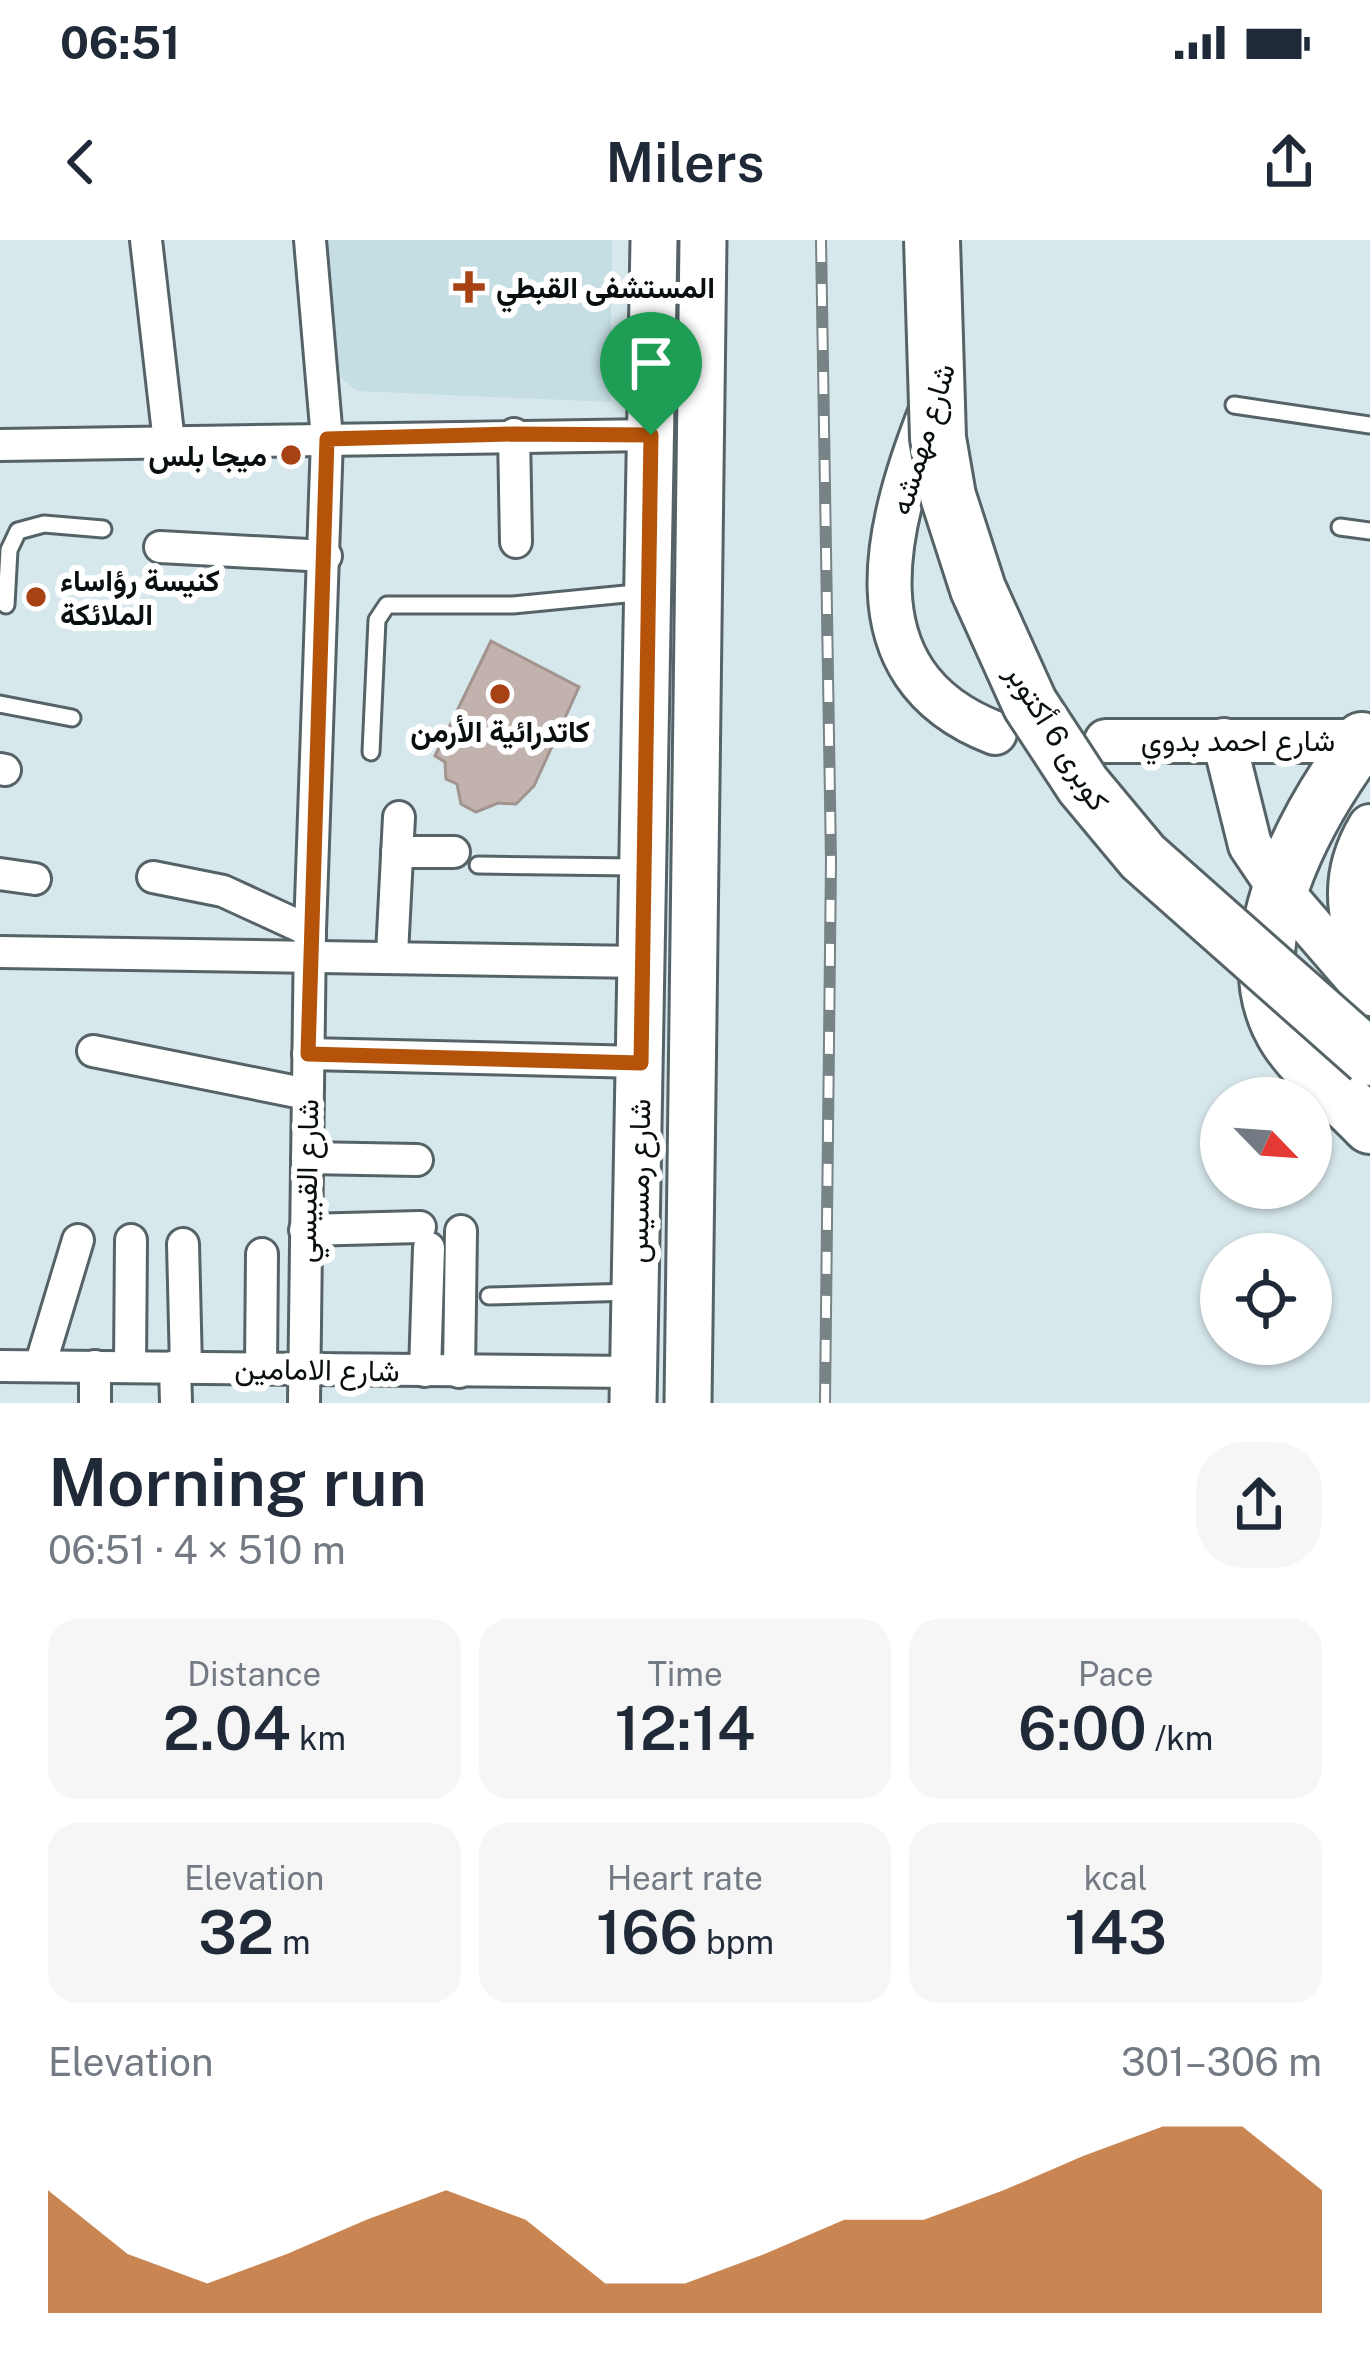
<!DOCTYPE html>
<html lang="en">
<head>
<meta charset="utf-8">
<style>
	:root { --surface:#fff; --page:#f6f6f7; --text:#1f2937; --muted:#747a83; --accent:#b45309 }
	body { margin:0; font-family:"Public Sans",Vazirmatn,sans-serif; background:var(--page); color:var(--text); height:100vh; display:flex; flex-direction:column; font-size:45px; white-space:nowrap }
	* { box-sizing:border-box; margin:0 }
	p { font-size:39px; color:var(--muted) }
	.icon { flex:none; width:66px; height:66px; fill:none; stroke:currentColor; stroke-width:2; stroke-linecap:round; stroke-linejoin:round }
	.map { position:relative; height:1163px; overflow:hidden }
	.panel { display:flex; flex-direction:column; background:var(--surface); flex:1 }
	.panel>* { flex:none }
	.needle { width:78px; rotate:115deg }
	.fabs { position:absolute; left:1200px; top:837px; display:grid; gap:24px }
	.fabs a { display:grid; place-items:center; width:132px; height:132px; border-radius:50%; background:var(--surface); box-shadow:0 3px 9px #0004; font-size:60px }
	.pin { position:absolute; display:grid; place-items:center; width:102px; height:102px; color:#fff; margin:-123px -51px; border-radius:50% 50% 50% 0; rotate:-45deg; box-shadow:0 0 12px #0007 }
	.pin .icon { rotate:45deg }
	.round { display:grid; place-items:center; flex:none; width:126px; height:126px; border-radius:48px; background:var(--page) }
	.head { display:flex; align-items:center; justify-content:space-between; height:204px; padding:0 48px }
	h1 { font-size:66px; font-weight:600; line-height:90px }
	.stats { display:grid; grid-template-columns:repeat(3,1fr); gap:18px; height:204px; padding:12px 48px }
	.stats div { display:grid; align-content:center; border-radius:30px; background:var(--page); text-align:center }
	.stats b { font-size:60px; font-weight:600 }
	.stats small { font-size:33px; font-weight:400 }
	.stats p { font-size:33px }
	.chart { height:336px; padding:24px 48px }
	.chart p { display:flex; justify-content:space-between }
	.chart svg { width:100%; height:216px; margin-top:12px; fill:var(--accent); opacity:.7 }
	.status { display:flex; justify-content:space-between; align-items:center; height:84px; padding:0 60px; background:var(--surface); direction:ltr }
	.status svg { height:33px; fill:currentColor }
	header { display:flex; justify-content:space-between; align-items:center; height:156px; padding:0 48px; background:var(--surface); font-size:54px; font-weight:600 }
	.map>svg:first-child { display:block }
</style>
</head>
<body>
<div class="status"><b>06:51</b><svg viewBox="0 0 49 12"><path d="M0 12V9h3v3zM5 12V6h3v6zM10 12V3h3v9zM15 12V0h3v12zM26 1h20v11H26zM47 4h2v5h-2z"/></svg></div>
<header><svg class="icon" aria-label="back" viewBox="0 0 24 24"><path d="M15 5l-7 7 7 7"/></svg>Milers<svg class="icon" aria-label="share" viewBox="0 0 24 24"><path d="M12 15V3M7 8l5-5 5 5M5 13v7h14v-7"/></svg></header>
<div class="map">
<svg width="1370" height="1163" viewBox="0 0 1370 1163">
	<rect width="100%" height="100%" fill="#d7e8ec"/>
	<path fill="#c4dee4" d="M323 0H612L610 162 357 151 340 137Z"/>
	<path fill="#c1b2ad" stroke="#a1938e" stroke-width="3" d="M491 401 579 447 534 546 516 564 498 563 476 572 461 564 457 544 446 539 445 522 435 516Z"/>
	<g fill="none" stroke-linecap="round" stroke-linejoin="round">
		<g stroke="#556367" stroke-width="21">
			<g id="service">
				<path d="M1234 165 1370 185"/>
				<path d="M1340 287 1370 291"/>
				<path d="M6 365 9 310 18 291 44 284 103 289"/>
				<path d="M0 464 72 478"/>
				<path d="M371 512 377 380 387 365H513L646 352"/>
				<path d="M478 625 635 627"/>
				<path d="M489 1056 633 1052"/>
			</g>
		</g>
		<g stroke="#556367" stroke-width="36">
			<g id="minor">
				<path d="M146 0 169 202"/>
				<path d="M514 194 516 302"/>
				<path d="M0 205 651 195"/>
				<path d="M160 307 326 316"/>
				<path d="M0 529 5 530"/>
				<path d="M397 612H454"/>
				<path d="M0 634 35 639"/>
				<path d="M153 637 223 651 310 691"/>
				<path d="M0 712 643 722"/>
				<path d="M392 714 399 577"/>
				<path d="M93 811 307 854"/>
				<path d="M308 814 641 822"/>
				<path d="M307 918 417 920"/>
				<path d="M305 990 420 987"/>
				<path d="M183 1004 186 1127"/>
				<path d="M0 1126 634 1132"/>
				<path d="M40 1126 78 1000"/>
				<path d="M95 1126V1163"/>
				<path d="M130 1126 131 1000"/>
				<path d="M175 1126 176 1163"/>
				<path d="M261 1128 262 1014"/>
				<path d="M425 1131 429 1008"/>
				<path d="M459 1132 461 991"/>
				<path d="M304 1163 310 691 327 199 310 0"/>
			</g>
		</g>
		<g stroke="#556367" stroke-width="48">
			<g id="secondary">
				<path d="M935 160C887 279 842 434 995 493"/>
				<path d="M1224 500 1250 605 1281 651 1370 754"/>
				<path d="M1106 501H1370"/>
				<path d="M1370 586C1342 632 1345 679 1370 726"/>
			</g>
		</g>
		<g stroke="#556367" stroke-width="51">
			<g id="primary">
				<path d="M633 1163 654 0"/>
				<path d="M688 1163 703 0"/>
			</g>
		</g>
		<g stroke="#556367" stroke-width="60">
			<path id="motorway" d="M1362 500C1308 573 1229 709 1287 799 1308 831 1344 858 1370 886"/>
		</g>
		<use href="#service" stroke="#fff" stroke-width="15"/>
		<use href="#minor" stroke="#fff" stroke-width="30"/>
		<use href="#secondary" stroke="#fff" stroke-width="42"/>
		<use href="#primary" stroke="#fff" stroke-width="45"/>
		<use href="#motorway" stroke="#fff" stroke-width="54"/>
		<g stroke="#778385" stroke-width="12">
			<path id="rail" d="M821 0 831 621 825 1163"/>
		</g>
		<use href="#rail" stroke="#fff" stroke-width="8" stroke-dasharray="22" stroke-linecap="butt"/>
		<g stroke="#556367" stroke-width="60" stroke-linecap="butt">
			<path id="motorway-bridge" d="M932 0 938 198 948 256 978 349 1030 464 1083 545 1143 617 1370 818"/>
		</g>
		<use href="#motorway-bridge" stroke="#fff" stroke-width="54"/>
	</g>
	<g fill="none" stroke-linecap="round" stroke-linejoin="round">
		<g stroke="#fff" stroke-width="24">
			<path id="route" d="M514 194 651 195 641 823 308 814 327 199Z"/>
		</g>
		<use href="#route" stroke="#b45309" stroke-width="15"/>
	</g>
	<g fill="#a74215" stroke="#fff" stroke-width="4.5">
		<path d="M463 29h12v12h12v12h-12v12h-12v-12h-12v-12h12z"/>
		<circle cx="291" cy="215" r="12"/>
		<circle cx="36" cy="357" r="12"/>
		<circle cx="500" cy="454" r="12"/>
	</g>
	<g text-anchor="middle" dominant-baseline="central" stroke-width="12" stroke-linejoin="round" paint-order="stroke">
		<g font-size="30" font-weight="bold" fill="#090f10" stroke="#fff" text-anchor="start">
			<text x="496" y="47">المستشفى القبطي</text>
			<text x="267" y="215" text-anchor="end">ميجا بلس</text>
			<text x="60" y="340">كنيسة رؤاساء<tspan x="60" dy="34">الملائكة</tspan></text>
			<text x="500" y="491" text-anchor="middle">كاتدرائية الأرمن</text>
		</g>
		<g font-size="30" fill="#090f10" stroke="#fff">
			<text transform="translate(922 199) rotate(-73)">شارع مهمشه</text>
			<text transform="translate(1058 497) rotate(58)">كوبرى 6 أكتوبر</text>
			<text x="1238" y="500">شارع احمد بدوي</text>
			<text transform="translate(306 941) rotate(-89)">شارع القبيسي</text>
			<text transform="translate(638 941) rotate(-89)">شارع رمسيس</text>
			<text transform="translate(317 1129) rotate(1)">شارع الامامين</text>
		</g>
	</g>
</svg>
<div class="fabs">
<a><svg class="needle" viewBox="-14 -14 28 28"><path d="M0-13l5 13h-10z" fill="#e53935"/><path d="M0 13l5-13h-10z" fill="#747a83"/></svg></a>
<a><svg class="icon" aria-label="locate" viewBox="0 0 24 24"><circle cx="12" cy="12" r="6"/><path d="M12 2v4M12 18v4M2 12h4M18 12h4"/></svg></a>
</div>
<div class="pin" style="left:651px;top:195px;background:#1e9e55"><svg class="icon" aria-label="arrive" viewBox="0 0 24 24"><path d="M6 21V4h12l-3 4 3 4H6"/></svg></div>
</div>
<section class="panel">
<div class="head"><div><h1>Morning run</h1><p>06:51 · 4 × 510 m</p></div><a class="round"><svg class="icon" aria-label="share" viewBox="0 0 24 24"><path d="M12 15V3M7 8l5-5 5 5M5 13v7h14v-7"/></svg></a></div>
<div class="stats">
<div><p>Distance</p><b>2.04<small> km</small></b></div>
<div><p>Time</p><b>12:14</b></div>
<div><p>Pace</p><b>6:00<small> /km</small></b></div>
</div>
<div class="stats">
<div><p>Elevation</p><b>32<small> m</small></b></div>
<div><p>Heart rate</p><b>166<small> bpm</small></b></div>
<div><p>kcal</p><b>143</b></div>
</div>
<div class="chart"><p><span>Elevation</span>301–306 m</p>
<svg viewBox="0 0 160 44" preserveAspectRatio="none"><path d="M0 44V19L10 32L20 38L30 32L40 25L50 19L60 25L70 38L80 38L90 32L100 25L110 25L120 19L130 12L140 6L150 6L160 19V44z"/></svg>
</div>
</section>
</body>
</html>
